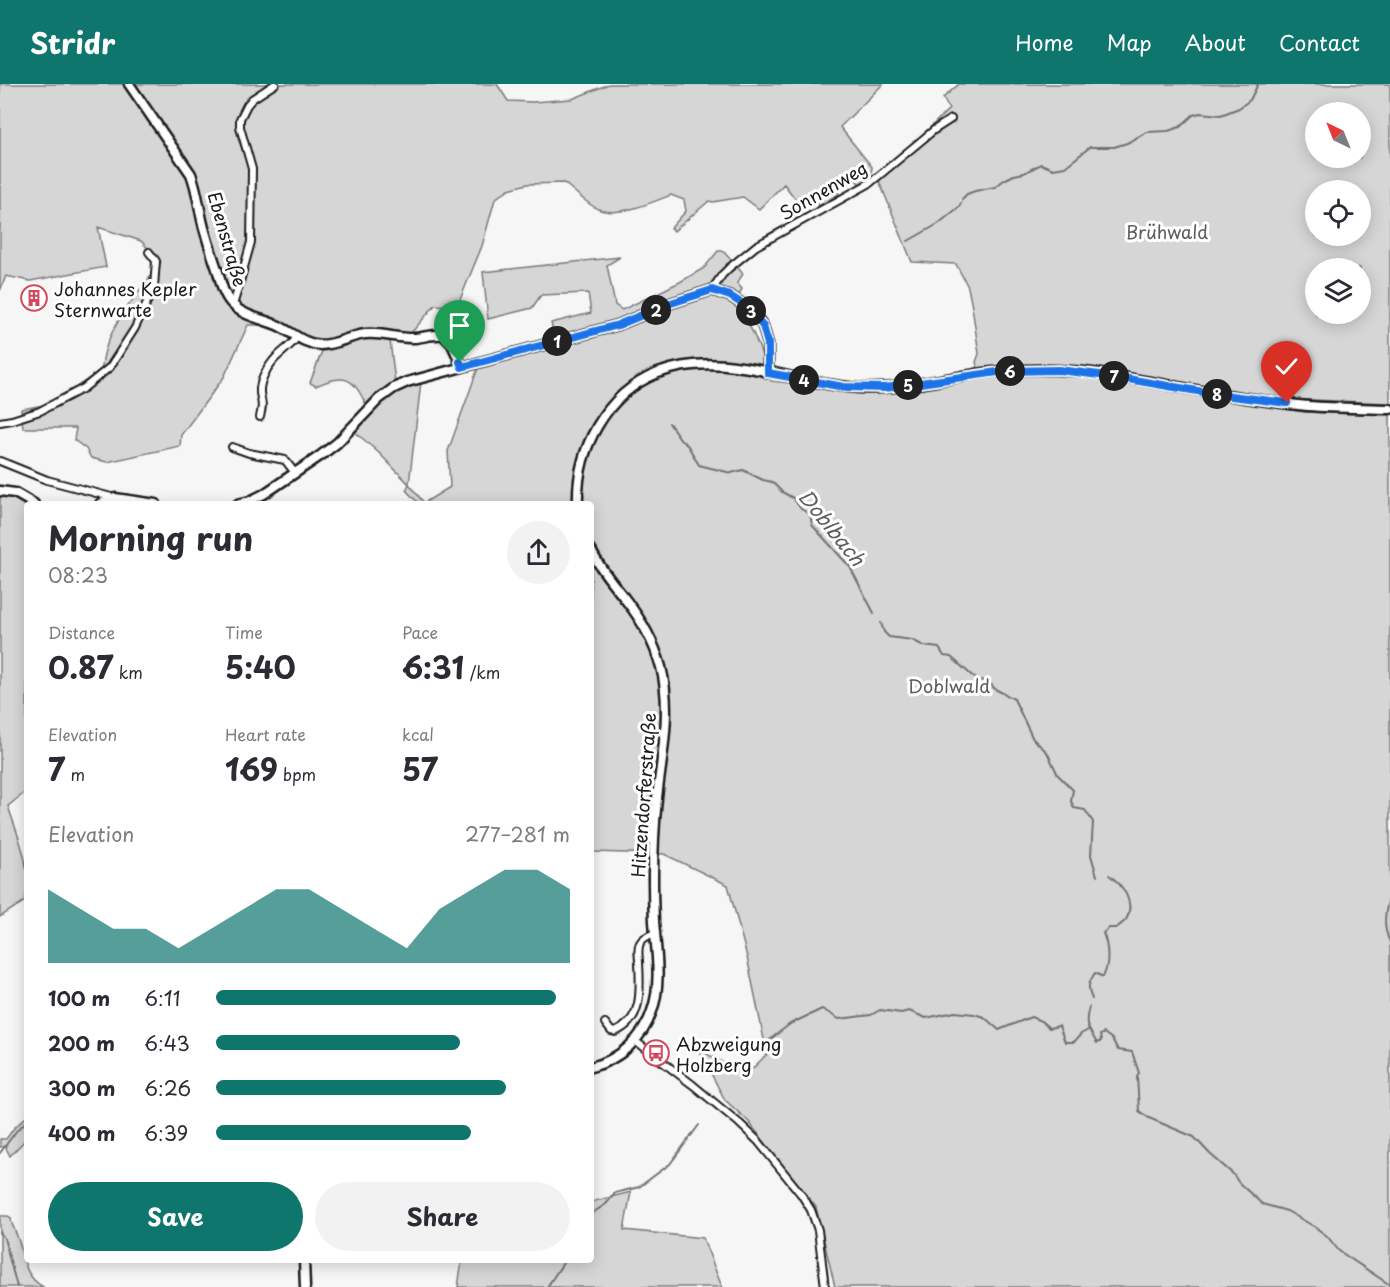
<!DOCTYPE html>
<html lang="en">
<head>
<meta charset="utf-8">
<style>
	:root { --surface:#fff; --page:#f2f2f3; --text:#2b2b33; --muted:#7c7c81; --accent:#0f766e }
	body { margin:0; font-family:"Playpen Sans",sans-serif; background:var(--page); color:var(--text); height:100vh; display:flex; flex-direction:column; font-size:22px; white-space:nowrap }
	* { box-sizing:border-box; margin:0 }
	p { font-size:20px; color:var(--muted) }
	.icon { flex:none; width:33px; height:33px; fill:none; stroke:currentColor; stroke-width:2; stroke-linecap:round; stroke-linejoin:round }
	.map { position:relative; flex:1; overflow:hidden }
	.panel { position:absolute; left:24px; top:417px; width:570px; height:762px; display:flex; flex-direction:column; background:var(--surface); border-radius:6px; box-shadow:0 3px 15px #0003 }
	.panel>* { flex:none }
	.needle { width:39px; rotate:317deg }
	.tools { position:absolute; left:1305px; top:18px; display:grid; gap:12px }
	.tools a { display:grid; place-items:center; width:66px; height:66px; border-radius:50%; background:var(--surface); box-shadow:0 3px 15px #0003; font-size:30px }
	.pin { position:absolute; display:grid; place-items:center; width:51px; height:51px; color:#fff; margin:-62px -26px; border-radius:50% 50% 50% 0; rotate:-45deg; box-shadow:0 0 6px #0007 }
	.pin .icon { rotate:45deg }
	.km { position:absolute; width:30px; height:30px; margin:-15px; border-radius:50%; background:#222; color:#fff; font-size:16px; line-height:30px; text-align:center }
	.round { display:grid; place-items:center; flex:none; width:63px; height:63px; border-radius:32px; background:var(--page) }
	.overview { display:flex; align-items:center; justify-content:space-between; height:102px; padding:0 24px }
	h1 { font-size:33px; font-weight:700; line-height:45px }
	.stats { display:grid; grid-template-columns:repeat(3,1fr); gap:9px; height:102px; padding:6px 24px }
	.stats div { display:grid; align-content:center }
	.stats b { font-size:30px; font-weight:700 }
	.stats small { font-size:16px; font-weight:400 }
	.stats p { font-size:16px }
	.chart { height:168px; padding:12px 24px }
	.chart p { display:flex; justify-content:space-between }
	.chart svg { width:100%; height:108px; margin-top:6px; fill:var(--accent); opacity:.7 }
	.button { display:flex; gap:12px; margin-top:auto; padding:12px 24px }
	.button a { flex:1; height:69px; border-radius:36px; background:var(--accent); color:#fff; font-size:24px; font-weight:700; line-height:69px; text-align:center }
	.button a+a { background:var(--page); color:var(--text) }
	ul { padding:0 24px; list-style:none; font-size:20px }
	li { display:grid; grid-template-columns:96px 72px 1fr; align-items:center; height:45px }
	li i { height:15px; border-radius:8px; background:var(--accent) }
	header { display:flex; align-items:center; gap:36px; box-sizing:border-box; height:84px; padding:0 30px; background:var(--accent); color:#fff }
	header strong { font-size:28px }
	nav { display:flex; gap:33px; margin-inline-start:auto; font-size:21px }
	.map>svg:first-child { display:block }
</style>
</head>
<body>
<header>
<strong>Stridr</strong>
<nav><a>Home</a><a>Map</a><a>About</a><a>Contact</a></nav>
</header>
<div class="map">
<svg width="1390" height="1203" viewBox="0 0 1390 1203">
	<rect width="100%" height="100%" fill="#f6f6f6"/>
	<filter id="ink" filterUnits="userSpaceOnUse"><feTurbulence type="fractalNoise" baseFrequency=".0167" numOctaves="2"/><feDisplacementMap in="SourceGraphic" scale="12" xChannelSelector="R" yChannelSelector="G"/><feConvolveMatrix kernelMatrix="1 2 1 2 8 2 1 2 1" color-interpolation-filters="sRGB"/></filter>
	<g filter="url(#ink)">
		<g fill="#d6d6d6" stroke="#797979" stroke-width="1.5" fill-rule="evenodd">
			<path d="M0 0H269C263 5 255 8 249 14 229 33 235 62 253 79 252 72 248 64 246 56 235 24 254 16 278 0H497L508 17 533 18 572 15 609 0H883L840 43 872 83 871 92 859 100 853 91 835 103 839 110 819 122 813 112 799 120 784 100 759 125 743 113 713 118 709 117 674 147 671 144 686 127 684 116 671 111C653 118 617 134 598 125 588 121 573 106 564 99L527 100 509 105 495 115 482 162 457 223 435 221 406 255 390 257 395 298 376 312 366 321C354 293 344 289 316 302L310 299 322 267 271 241H248L224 293 181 351 180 362 107 378 91 374 86 365 74 356 76 344H23L21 325 44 321 61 313 102 286C102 248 139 208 161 178L141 157 98 143 106 183 30 197 6 192 0 207Z"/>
			<path d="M959 0H1390V319L1287 315 1092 285 1039 280 978 285 976 278 979 270 972 223 968 203 956 180 912 178 878 94 949 25 943 14ZM1316 28H1360V74H1316ZM1316 106H1360V152H1316ZM1316 184H1360V230H1316Z"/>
			<path d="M718 167H723L732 177 720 187 707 204C681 209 658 223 632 232 607 241 581 248 555 256L551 239 591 229 588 209 541 211 532 224 488 235 483 188 620 173 607 181 615 221 622 226 680 198 704 184Z"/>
			<path d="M735 180 743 190 737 199 742 205 738 212 719 203 718 200Z"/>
			<path d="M711 209C717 211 724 213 729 216 752 234 762 272 771 297L866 307 907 306 970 295 1026 288 1083 293 1138 302 1304 328 1390 331V1203H835L816 1123 748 1037 725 1016 698 965 746 991 767 970 747 873 728 801 664 770 591 768V420H419L406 406 409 400 379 369 354 347C371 324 392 303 421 298L409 400 424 419 450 403 448 367 478 284 618 241 676 219Z"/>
			<path d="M4 409 21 415 27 420V707L8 722C18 753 33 784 25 817L0 833V410Z"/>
			<path d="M27 1032V1054L10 1072 5 1062 0 1063V1055H6L14 1044Z"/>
			<path d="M631 1108 624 1146 703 1154 722 1203H458L462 1176H591V1118Z"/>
			<path d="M0 1132H8L11 1134C11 1141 15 1145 17 1152 25 1172 22 1191 43 1203H0Z"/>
		</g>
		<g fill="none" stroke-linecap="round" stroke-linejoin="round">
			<g stroke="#727272" stroke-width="2">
				<path d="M962 115 967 110 975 107 995 103 1004 96 1014 91 1024 89 1041 80 1053 85 1065 83 1090 63H1114L1127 59 1147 48 1168 47 1180 43 1193 31 1200 29 1221 31 1239 24 1250 16 1258 0"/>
				<path d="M908 157 938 140 959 123 961 119"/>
				<path d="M669 339 681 356 688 362 699 381 731 389 743 386 763 396 772 398 782 408 793 414 801 425 810 430 812 441 850 483 874 529"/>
				<path d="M881 539 884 548 889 553 912 556 924 562 939 564 944 572 951 573 977 596 988 597 995 605 1014 615 1033 655 1047 668 1058 691 1073 706 1071 717 1074 724 1085 726 1093 738 1091 771 1097 792"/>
				<path d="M1390 811C1385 827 1382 843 1390 858"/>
				<path d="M1092 915C1087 904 1088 899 1095 889L1103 893C1110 880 1108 861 1103 849L1109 844H1116C1120 841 1125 838 1127 834 1135 818 1122 800 1109 791"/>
				<path d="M1089 923C1084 940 1087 943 1097 959L1101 957 1100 951 1104 949 1112 955 1118 966 1132 968 1139 989 1137 992 1139 1027 1149 1034 1194 1053 1210 1070 1233 1090 1239 1099 1262 1120 1287 1127 1315 1143 1327 1152 1339 1167 1390 1201"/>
				<path d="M768 957 790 940 822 925 839 935 871 931 880 926 901 929 909 927 926 934 955 928 974 930 984 933 999 946 1031 933 1041 937 1049 944 1059 942 1065 958H1074L1081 950 1088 946"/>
				<path d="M0 1069 17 1046 27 1037"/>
				<path d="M591 1130 606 1120 615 1109 639 1103 670 1080 699 1041"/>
				<path d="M0 1148 4 1154 17 1203"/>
				<path d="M547 1203 565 1176"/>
			</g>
			<g stroke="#1c1c1c" stroke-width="10">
				<g id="street">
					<path d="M712 206 722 191 729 184 756 162 870 99 934 46 951 35"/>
					<path d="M233 221 238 205 251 158 252 85 240 43V35L247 21 252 15 275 0"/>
					<path d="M260 333C263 320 262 321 260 309 259 299 266 285 273 277 280 268 291 263 297 253"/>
					<path d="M0 338 12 336 40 327 84 304 110 283 135 244 154 203 156 177 149 168"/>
					<path d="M232 363 249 369 285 376 295 389"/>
					<path d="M0 377 47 396 115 414 113 420"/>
					<path d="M605 939 611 947 615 948C644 936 640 904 639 878 639 872 637 865 640 859 643 853 650 851 655 849"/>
					<path d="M635 957 693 1001 739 1039 758 1057 801 1110 811 1126 818 1146 825 1203"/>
				</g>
			</g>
			<g stroke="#1c1c1c" stroke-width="13">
				<g id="secondary">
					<path d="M129 0 191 90C198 108 199 126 204 144 208 159 213 173 218 188 221 199 224 213 233 221 245 233 264 235 279 242 293 249 304 260 320 261 337 261 349 252 365 250 382 248 398 255 415 254 425 253 433 250 443 251L452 260 462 283"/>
					<path d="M0 407 15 409 34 420"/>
					<path d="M100 420 115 414 156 420"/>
					<path d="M238 420 250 417 264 410 320 372 337 359 379 315 394 304 407 298 618 241 671 219 712 206 730 212 744 221 754 230 763 242 768 260V289"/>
					<path d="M578 420C576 366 605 310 658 289 724 264 792 300 859 304 898 306 937 296 976 290 1002 286 1030 285 1057 286 1110 288 1162 301 1214 309 1245 314 1277 319 1308 322 1335 324 1363 324 1390 325"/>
					<path d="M591 466C599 484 613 499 625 515 641 535 654 558 661 583 672 626 662 670 657 714 653 754 652 796 654 837 656 866 662 899 652 927 643 955 619 976 591 983"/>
					<path d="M304 1176 305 1203"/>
				</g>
			</g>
			<use href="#street" stroke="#fff" stroke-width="6"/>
			<use href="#secondary" stroke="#fff" stroke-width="8"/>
		</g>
	</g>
	<g fill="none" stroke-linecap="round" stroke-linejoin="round" filter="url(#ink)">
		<g stroke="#fff" stroke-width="12">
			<path id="route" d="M460 278 462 283 618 241 671 219 712 206 730 212 744 221 763 242 768 260V289L844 303 885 304 1005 287 1059 286 1116 293 1215 310 1287 319"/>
		</g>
		<use href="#route" stroke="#1a73e8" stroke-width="8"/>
	</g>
	<defs>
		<g id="building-ring" transform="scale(1.35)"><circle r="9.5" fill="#fff" stroke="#d1495b" stroke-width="1.5"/><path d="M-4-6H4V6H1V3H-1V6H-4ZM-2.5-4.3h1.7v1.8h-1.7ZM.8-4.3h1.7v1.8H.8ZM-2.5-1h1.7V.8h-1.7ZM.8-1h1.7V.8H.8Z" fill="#d1495b"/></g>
		<g id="bus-ring" transform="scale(1.35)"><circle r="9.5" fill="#fff" stroke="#d1495b" stroke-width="1.5"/><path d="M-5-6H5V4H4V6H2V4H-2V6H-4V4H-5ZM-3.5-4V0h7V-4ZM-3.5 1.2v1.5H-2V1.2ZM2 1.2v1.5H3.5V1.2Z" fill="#d1495b"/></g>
	</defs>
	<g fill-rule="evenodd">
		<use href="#building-ring" x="34" y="214"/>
		<use href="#bus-ring" x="656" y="969"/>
	</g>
	<g text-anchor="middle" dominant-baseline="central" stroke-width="6" stroke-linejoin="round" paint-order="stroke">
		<g font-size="18" fill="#1c1c1c" stroke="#fff">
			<text transform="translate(823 106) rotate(-30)">Sonnenweg</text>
			<text transform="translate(228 155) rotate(74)">Ebenstraße</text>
			<text transform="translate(643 711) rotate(-86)">Hitzendorferstraße</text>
		</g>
		<g font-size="18" fill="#5d5d5d" stroke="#fff">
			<text x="1167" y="147">Brühwald</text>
			<text x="949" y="601">Doblwald</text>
		</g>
		<g font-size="18" fill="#1c1c1c" stroke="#fff" text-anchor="start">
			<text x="54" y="204">Johannes Kepler<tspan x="54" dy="21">Sternwarte</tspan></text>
			<text x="676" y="959">Abzweigung<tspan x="676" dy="21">Holzberg</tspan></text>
		</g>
		<g font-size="20" font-style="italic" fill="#5d5d5d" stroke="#fff">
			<text transform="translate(832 443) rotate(51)">Doblbach</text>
		</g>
	</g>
</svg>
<div class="tools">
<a><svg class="needle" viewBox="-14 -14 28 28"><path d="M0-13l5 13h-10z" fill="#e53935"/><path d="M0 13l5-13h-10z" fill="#7c7c81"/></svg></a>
<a><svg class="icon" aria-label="locate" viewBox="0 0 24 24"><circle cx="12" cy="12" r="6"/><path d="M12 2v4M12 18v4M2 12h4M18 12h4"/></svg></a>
<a><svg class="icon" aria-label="layers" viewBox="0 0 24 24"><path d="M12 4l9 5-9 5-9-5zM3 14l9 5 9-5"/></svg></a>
</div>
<div class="pin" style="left:460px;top:278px;background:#1e9e55"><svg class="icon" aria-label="arrive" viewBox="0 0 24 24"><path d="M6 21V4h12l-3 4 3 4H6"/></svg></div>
<div class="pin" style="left:1287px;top:319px;background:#d93025"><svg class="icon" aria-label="check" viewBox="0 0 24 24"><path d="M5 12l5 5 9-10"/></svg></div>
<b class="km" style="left:557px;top:257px">1</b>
<b class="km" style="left:656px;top:226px">2</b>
<b class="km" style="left:751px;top:227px">3</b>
<b class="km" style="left:804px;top:296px">4</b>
<b class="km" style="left:908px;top:301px">5</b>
<b class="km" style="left:1010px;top:287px">6</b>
<b class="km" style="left:1114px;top:292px">7</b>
<b class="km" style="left:1217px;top:310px">8</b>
<section class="panel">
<div class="overview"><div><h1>Morning run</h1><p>08:23</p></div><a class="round"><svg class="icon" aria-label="share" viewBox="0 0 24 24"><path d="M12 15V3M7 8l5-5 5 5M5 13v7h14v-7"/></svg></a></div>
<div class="stats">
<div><p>Distance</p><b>0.87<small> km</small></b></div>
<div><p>Time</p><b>5:40</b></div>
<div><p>Pace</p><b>6:31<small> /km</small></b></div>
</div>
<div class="stats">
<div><p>Elevation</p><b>7<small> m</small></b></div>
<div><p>Heart rate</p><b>169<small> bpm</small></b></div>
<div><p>kcal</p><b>57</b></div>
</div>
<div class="chart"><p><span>Elevation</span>277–281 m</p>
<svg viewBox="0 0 160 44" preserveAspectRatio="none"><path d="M0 44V14L10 22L20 30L30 30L40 38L50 30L60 22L70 14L80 14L90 22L100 30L110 38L120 22L130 14L140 6L150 6L160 14V44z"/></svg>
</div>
<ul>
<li><b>100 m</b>6:11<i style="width:96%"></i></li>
<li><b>200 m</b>6:43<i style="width:69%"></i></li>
<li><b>300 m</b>6:26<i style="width:82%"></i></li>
<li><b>400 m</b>6:39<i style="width:72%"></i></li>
</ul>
<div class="button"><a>Save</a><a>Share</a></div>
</section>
</div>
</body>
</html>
